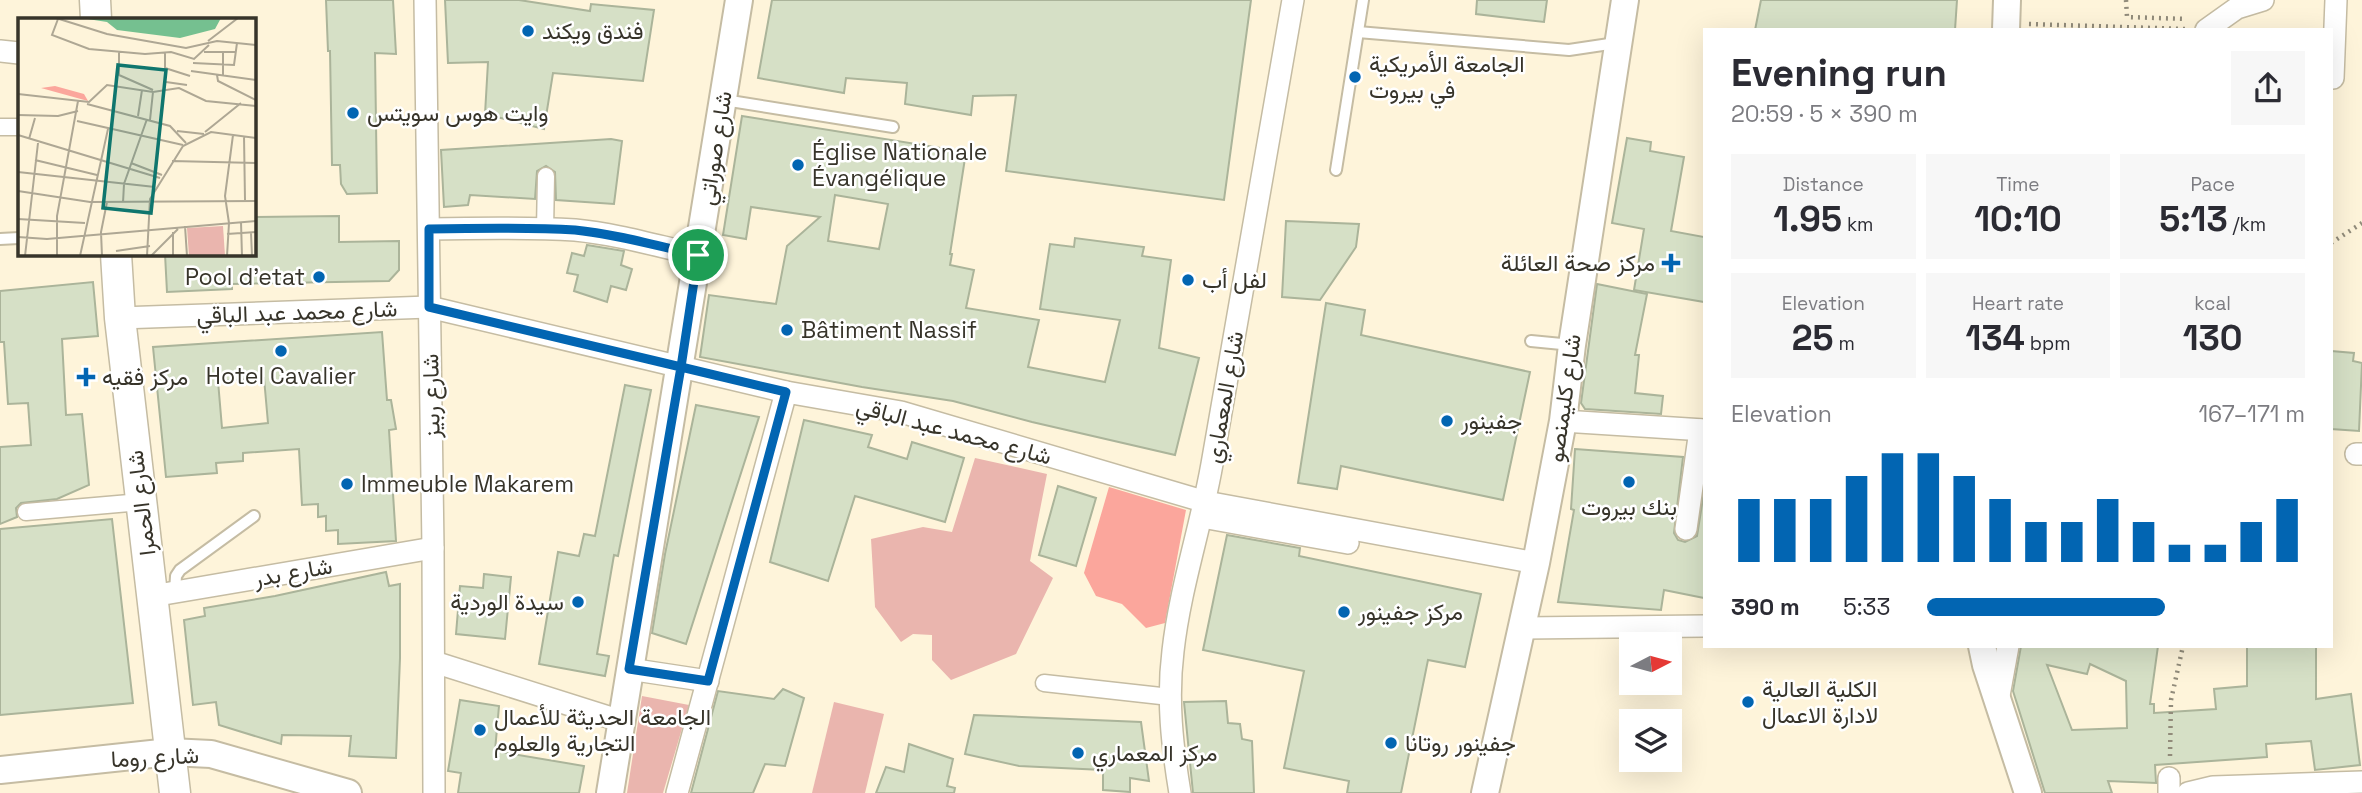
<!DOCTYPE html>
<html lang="en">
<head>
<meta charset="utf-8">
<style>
	:root { --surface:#fff; --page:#f7f7f7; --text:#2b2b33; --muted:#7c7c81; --accent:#0265b2 }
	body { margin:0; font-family:"Space Grotesk",Vazirmatn,sans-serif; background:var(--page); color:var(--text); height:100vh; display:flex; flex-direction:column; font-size:26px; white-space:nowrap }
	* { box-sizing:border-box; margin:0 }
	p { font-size:23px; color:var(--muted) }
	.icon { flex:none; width:38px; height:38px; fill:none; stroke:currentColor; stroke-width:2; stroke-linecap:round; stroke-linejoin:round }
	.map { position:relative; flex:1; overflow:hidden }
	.drawer { position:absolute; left:1703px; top:28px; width:630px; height:620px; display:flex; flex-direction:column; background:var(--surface); border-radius:0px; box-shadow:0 7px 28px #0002 }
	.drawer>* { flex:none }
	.needle { width:46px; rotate:84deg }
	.controls { position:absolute; left:1619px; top:632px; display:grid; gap:14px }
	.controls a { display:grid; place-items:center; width:63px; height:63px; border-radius:0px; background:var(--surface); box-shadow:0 7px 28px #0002; font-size:35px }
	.pin { position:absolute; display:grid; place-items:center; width:60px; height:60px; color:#fff; margin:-30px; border:4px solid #fff; border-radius:50%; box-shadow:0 2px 7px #0007 }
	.round { display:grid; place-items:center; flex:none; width:74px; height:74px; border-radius:0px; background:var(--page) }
	.overview { display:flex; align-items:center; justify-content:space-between; height:119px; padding:0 28px }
	h1 { font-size:38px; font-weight:700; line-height:52px }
	.stats { display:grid; grid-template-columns:repeat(3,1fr); gap:10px; height:119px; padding:7px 28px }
	.stats div { display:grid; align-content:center; border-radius:0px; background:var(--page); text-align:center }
	.stats b { font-size:35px; font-weight:700 }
	.stats small { font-size:19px; font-weight:400 }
	.stats p { font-size:19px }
	.chart { height:196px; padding:14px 28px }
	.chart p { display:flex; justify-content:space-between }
	.chart svg { width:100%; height:126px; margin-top:7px; stroke:var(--accent); stroke-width:6 }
	ul { padding:0 28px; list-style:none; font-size:23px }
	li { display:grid; grid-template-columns:112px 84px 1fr; align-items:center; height:52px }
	li i { height:18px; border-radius:9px; background:var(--accent) }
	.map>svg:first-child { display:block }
</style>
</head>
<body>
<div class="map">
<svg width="2362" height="793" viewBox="0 0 2362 793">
	<rect width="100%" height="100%" fill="#fef4da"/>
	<g fill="#eab5ae">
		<path d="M975 458 1047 474 1030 561 1053 578 1016 654 951 680 932 660V635L913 634 901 642 875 607 871 539 923 527 952 532Z"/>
		<path d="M642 696 689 705 663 793H627Z"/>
		<path d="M834 702 884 714 865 793H812Z"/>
	</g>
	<path fill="#fba69c" d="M1109 487 1186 510 1165 623 1146 628 1122 604 1096 596 1084 573Z"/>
	<g fill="#d6e0c6" stroke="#abb49a" stroke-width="2" fill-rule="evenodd">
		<path d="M326 0H393L396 54 375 53 377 193 347 194 341 184 340 165H332L330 51H328Z"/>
		<path d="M445 0H519L590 11 591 4 654 10 643 81 553 73 544 129 485 114 488 62 448 63Z"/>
		<path d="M772 0H1251L1224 200 1006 171 1016 95 973 96 971 115 905 104 907 83 846 78 844 93 758 78Z"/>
		<path d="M1477 0H1547L1544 22 1476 14Z"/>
		<path d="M1761 0H1957L1955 30H1755Z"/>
		<path d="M742 116 966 152 950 254H952L950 265 974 270 966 308 1039 320 1028 367 1105 382 1120 320 1040 309 1050 244 1074 247 1075 238 1144 247 1142 256 1171 260 1159 348 1199 358 1175 455 1032 422 953 401 862 387 700 357 709 295 776 304 787 246 820 217 751 207 746 239 723 235ZM835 195 888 204 879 249 828 241Z"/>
		<path d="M1627 138 1651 142 1650 151 1684 157 1671 231 1704 237V302L1634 290 1644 229 1612 223Z"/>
		<path d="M611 139 622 141 614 204 556 200 555 172 546 166 537 171 535 199 470 195 468 205 444 207 441 150Z"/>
		<path d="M339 216V242L399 241V270L389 281 232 284V289L167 292 165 254H256V217Z"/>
		<path d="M1286 221 1359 224 1356 247 1320 300 1282 297Z"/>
		<path d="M587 245 624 251 621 265 632 269 626 290 611 286 607 302 574 291 578 275 567 273 572 253 584 256Z"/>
		<path d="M93 282 98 336 62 339 66 415 82 414 89 485 57 499 21 503 16 508 17 517 0 524V447L31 445 28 403 8 404 4 342H0V291Z"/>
		<path d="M1597 284 1647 294 1635 355H1639L1635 393 1663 396 1661 414 1585 409 1581 403Z"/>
		<path d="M1326 303 1365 310 1361 335 1530 372 1503 500 1341 466 1337 489 1298 483Z"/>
		<path d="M382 332 387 400H391L396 429 389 430 396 541 338 544V530L326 531V516L318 517V504L302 505 299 449 243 453V461L216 463 217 473 166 477 153 347ZM264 378 268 423 222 428 218 381Z"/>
		<path d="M2331 351 2354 353 2353 361 2362 363 2359 431 2331 429Z"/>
		<path d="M625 385 651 390 618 556 614 555 597 654 609 656 605 676 539 664 558 552 579 556 584 534 595 536Z"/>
		<path d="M696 405 759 417 686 644 652 633 665 554Z"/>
		<path d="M804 420 872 435 868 447 907 459 912 442 964 458 945 522 855 496 828 581 770 562Z"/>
		<path d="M1575 449 1683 457 1674 533 1678 540 1685 542 1697 536 1704 492V598L1664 590 1661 610 1558 602 1574 510 1571 509Z"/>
		<path d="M1058 486 1096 498 1076 566 1039 555Z"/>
		<path d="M112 519 133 703 0 715V529Z"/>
		<path d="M1227 535 1300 548 1299 556 1481 594 1465 667 1428 660 1401 793H1347L1349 781 1284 768 1304 671 1203 650Z"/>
		<path d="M386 572 389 586 400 584V658L396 758 349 756 351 736 282 735 281 744 219 725 216 702 193 705 184 620 205 616 204 608 275 596Z"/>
		<path d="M484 574 511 577 505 639 456 634 460 586 483 588Z"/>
		<path d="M2021 646H2158L2150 704H2154V713L2216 709 2214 689 2247 686V646H2316V699L2351 694 2360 765 2315 770 2311 741 2266 744 2267 757 2155 765 2156 783 2108 781 2112 793H2045L2013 691ZM2090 664 2126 681 2127 728 2072 730 2047 665 2087 674Z"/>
		<path d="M783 689 804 698 785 766 765 764 753 793H691L718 691 774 699Z"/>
		<path d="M460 700 499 706 495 751 584 766 579 793H458L461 773 448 771Z"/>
		<path d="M1226 701 1228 723 1240 724 1242 739 1252 741 1254 793H1193L1184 702Z"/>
		<path d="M974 715 1141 722 1149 781 1130 778V792L1103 790V770L1019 766 965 754Z"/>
		<path d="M909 744 953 759 947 786 955 788 954 793H876L886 767 904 772Z"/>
	</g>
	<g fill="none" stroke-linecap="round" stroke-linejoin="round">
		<g stroke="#c5bca3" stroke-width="14">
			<g id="service">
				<path d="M1358 32 1569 50 1616 43"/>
				<path d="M724 100 893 127"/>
				<path d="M1336 170 1363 0"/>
				<path d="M0 239 19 238"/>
				<path d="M1531 341 1572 345"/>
				<path d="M175 592 176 576 180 570 254 516"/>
			</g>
		</g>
		<g stroke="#c5bca3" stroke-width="19">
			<g id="pedestrian">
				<path d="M0 127H19"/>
				<path d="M545 230 546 176"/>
				<path d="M26 512 141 502"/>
				<path d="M1044 683 1170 697"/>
			</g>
		</g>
		<g stroke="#c5bca3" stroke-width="24">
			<g id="minor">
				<path d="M425 0 433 548 434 793"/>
				<path d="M2206 30 2237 8 2263 0"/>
				<path d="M0 51 19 53"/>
				<path d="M2333 78 2336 0"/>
				<path d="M429 229C478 228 527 227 575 230 617 234 657 246 698 255"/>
				<path d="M120 318 429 307 786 392 901 412 1206 502 1536 563"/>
				<path d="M1563 421 1704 430"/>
				<path d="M2356 454H2362"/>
				<path d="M1202 517 1348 543"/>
				<path d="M1686 529 1700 430"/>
				<path d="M152 596 433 548"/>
				<path d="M1521 628 1704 626"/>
				<path d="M434 662 621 721"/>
				<path d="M629 669 708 681"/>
				<path d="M1998 701 2008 646"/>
				<path d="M677 793 786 392"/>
				<path d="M1180 793C1172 745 1167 699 1173 651 1180 588 1201 527 1212 464 1239 310 1266 155 1293 0"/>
				<path d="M2169 793V778"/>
				<path d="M2188 793 2213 787 2362 782"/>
			</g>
		</g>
		<g stroke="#c5bca3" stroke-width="30">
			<g id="tertiary">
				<path d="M2006 30 2007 0"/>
				<path d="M1982 646 1986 665 2028 793"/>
				<path d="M0 770 170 752 211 754 348 793"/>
				<path d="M610 793 739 0"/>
				<path d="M1485 793 1536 563 1563 421 1572 345 1625 0"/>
			</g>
		</g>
		<g stroke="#c5bca3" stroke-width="33">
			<g id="secondary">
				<path d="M95 0 96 19"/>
				<path d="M116 254 120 318 175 793"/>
			</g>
		</g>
		<g stroke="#918b7a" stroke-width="4.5" stroke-dasharray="2 5" stroke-linecap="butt">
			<path d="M2126 0 2127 17 2186 19"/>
			<path d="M2029 24 2185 29"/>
			<path d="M2331 243 2362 223"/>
			<path d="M2170 756 2171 700 2183 646"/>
		</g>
		<use href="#service" stroke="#fff" stroke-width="10"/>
		<use href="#pedestrian" stroke="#fff" stroke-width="16"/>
		<use href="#minor" stroke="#fff" stroke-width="21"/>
		<use href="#tertiary" stroke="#fff" stroke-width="26"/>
		<use href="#secondary" stroke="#fff" stroke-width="30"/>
	</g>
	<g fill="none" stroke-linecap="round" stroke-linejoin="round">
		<g stroke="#fff" stroke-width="14">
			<path id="route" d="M698 255C657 246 616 234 575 230 527 227 478 228 429 229V307L681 367 629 669 708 681 786 392 681 367 698 255"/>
		</g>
		<use href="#route" stroke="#0265b2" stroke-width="9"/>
	</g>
	<g fill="#0265b2" stroke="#fff" stroke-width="2.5">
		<circle cx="528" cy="31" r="7"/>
		<circle cx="1355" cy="77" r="7"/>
		<circle cx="353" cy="113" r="7"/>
		<circle cx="798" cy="165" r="7"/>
		<path d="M1667.5 252.5h7v7h7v7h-7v7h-7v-7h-7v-7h7z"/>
		<circle cx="319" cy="277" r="7"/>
		<circle cx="1188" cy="280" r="7"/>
		<circle cx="787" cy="330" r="7"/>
		<circle cx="281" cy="351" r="7"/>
		<path d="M82.5 366.5h7v7h7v7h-7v7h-7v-7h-7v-7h7z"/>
		<circle cx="1447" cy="421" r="7"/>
		<circle cx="1629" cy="482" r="7"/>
		<circle cx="347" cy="484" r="7"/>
		<circle cx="578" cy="602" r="7"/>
		<circle cx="1344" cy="612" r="7"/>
		<circle cx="1748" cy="702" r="7"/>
		<circle cx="480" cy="730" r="7"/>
		<circle cx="1391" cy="743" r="7"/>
		<circle cx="1078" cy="753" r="7"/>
	</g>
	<g text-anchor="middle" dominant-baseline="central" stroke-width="5" stroke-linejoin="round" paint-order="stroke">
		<g font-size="23" fill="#37342a" stroke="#fff" text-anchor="start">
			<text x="542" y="31">فندق ويكند</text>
			<text x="1369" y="64">الجامعة الأمريكية<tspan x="1369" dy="26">في بيروت</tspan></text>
			<text x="367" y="113">وايت هوس سويتس</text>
			<text x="812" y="152">Église Nationale<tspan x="812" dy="26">Évangélique</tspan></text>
			<text x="1655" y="263" text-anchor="end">مركز صحة العائلة</text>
			<text x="305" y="277" text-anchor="end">Pool d’etat</text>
			<text x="1202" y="280">لفل أب</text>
			<text x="801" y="330">Bâtiment Nassif</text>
			<text x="281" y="376" text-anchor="middle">Hotel Cavalier</text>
			<text x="102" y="377">مركز فقيه</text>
			<text x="1461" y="421">جفينور</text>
			<text x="361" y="484">Immeuble Makarem</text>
			<text x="1629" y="507" text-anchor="middle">بنك بيروت</text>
			<text x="564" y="602" text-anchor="end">سيدة الوردية</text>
			<text x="1358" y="612">مركز جفينور</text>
			<text x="1762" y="689">الكلية العالية<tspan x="1762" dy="26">لادارة الاعمال</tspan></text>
			<text x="494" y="717">الجامعة الحديثة للأعمال<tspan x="494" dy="26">التجارية والعلوم</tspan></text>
			<text x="1405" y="743">جفينور روتانا</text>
			<text x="1092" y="753">مركز المعماري</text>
		</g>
		<g font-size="23" fill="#37342a" stroke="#fff">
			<text transform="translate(715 148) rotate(-81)">شارع صوراتي</text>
			<text transform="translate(297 312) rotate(-2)">شارع محمد عبد الباقي</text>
			<text transform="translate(431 396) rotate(-91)">شارع ربيز</text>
			<text transform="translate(1224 397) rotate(-80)">شارع المعماري</text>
			<text transform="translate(1564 398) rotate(-82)">شارع كليمنصو</text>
			<text transform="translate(954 431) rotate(15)">شارع محمد عبد الباقي</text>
			<text transform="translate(141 503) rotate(-97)">شارع الحمرا</text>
			<text transform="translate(293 572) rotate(-10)">شارع بدر</text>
			<text transform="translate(155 757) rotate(-3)">شارع روما</text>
		</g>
	</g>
	<g transform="translate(18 18)">
		<rect width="238" height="238" fill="#fef4da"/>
		<path d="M205 208 207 238H171L169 210Z" fill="#eab5ae"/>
		<path d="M37 68 66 76 70 83 23 70Z" fill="#fba69c"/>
		<path d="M63 0H203L197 11 162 20 99 12 89 4Z" fill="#75c090"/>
		<path fill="none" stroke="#aea794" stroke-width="2" d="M38 0 89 16 168 30 199 23 238 27M40 1 34 17 71 31 127 36 153 34 176 41 191 27M190 23 220 0M101 34V57L135 72M147 34V64M186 34H218M175 45 216 47 219 25M147 50 172 58M173 53 238 62M199 57 200 63 238 82M205 57V34M148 64 169 67M0 76 71 84 89 67 135 74 161 70 188 83 238 88M69 86 152 108 168 125M0 97 40 98 60 93M120 98 124 72M132 102 135 74M59 103 165 127M159 113 186 116M187 114 223 85M0 117 142 160M226 118 227 182M11 121 17 100M17 142 79 157M154 143 238 145M113 145 144 157M0 154 137 169M0 173 72 184 238 183M105 185 106 166 129 101M0 201 67 205M223 204 224 238M167 208 169 238M233 215 234 238M209 216 238 214M0 219 29 221 238 203M98 233 132 228M7 238 20 125M39 238V198L60 83M62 238 90 111M84 238 83 214 89 184M129 238 132 181 165 128 193 114 238 120M133 238 160 211M155 238V214M209 238 211 205 207 178 215 117"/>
		<path fill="#0f766e" fill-opacity="0.15" stroke="#0f766e" stroke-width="3.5" d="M100 47 148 52 133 195 85 190Z"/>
		<rect width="238" height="238" fill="none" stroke="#37342a" stroke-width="3.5"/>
	</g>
</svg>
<div class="controls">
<a><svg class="needle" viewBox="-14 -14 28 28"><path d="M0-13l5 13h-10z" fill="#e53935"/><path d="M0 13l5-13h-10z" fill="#7c7c81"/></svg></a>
<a><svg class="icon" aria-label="layers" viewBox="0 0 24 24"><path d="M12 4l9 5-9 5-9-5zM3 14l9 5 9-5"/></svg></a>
</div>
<div class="pin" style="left:698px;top:255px;background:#1e9e55"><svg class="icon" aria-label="arrive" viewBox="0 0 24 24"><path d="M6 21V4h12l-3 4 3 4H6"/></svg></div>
<section class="drawer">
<div class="overview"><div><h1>Evening run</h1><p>20:59 · 5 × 390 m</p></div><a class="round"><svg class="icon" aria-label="share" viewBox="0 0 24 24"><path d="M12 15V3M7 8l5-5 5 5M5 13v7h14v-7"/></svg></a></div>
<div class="stats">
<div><p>Distance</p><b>1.95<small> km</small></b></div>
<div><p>Time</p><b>10:10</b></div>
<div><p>Pace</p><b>5:13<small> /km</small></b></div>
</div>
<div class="stats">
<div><p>Elevation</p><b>25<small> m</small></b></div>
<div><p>Heart rate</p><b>134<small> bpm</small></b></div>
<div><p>kcal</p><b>130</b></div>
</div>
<div class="chart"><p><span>Elevation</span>167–171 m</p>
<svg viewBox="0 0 160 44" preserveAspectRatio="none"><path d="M5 44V22M15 44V22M25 44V22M35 44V14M45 44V6M55 44V6M65 44V14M75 44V22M85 44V30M95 44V30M105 44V22M115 44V30M125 44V38M135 44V38M145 44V30M155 44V22"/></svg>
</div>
<ul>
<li><b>390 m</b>5:33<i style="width:63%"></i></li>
</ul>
</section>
</div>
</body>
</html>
